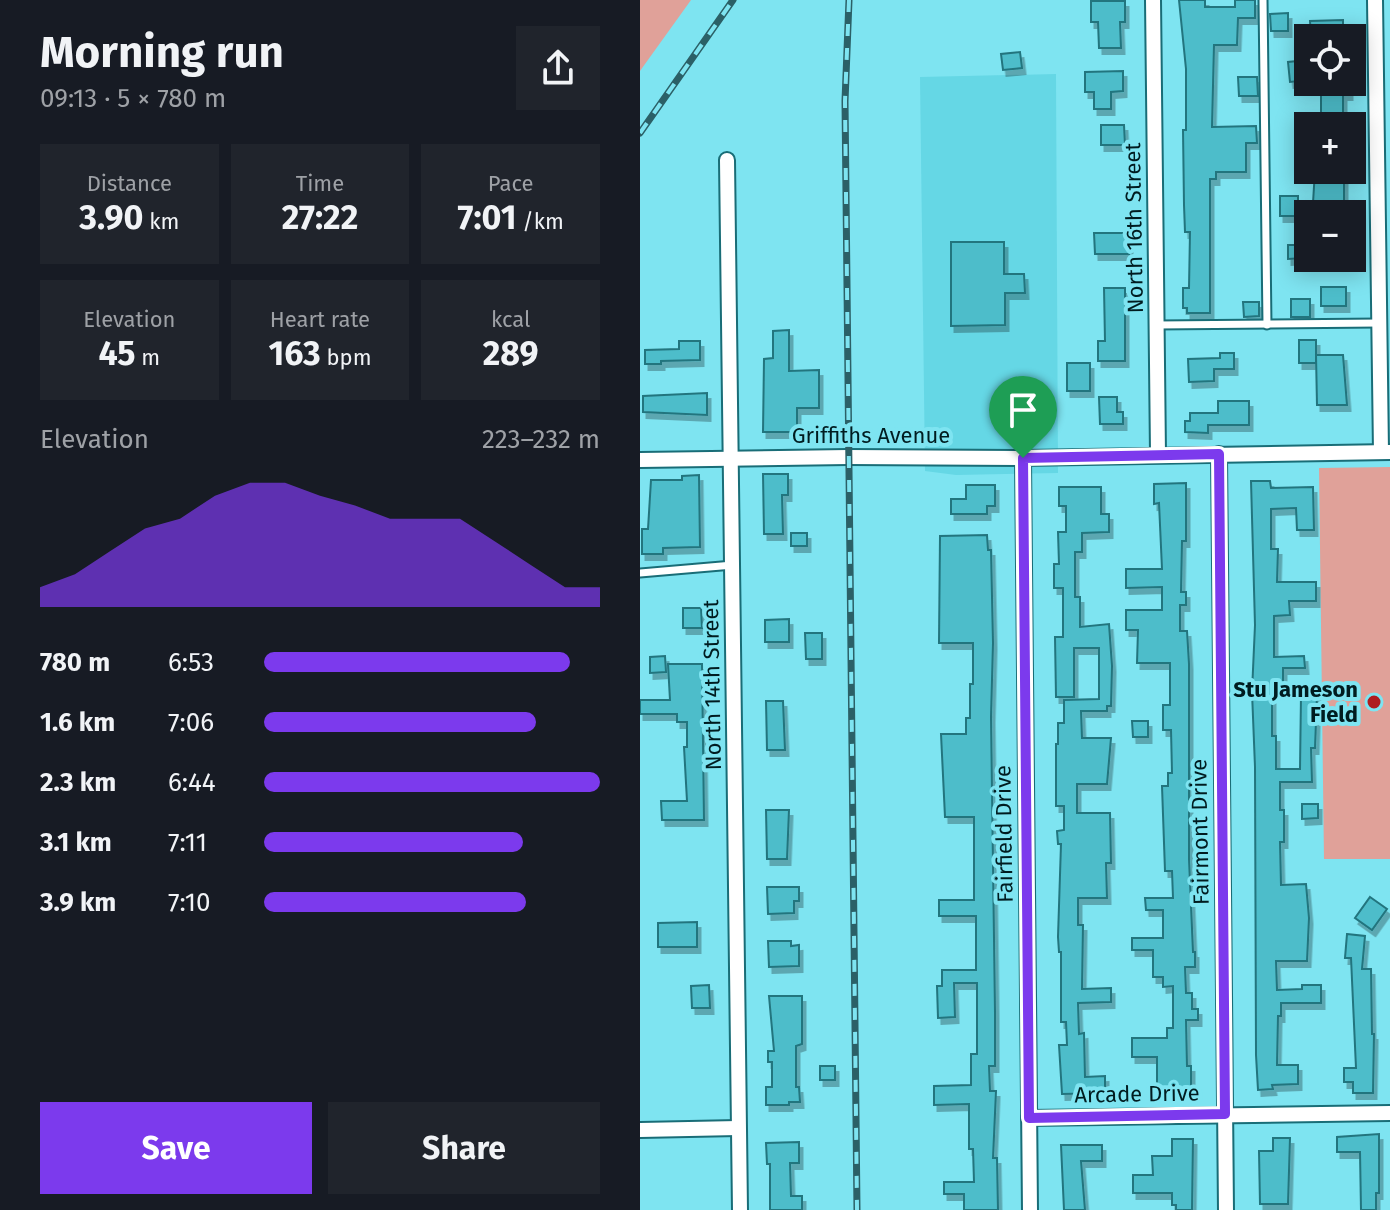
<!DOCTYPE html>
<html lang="en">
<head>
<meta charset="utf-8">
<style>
	:root { --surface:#171b24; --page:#20242c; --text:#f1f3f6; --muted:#9ea1a6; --accent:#7c3aed }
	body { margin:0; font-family:"Fira Sans",sans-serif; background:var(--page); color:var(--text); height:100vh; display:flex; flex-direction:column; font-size:30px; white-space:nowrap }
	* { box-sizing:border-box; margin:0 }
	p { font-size:26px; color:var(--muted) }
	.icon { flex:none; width:44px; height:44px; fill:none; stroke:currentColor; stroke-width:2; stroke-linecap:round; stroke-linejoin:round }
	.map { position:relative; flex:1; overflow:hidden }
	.details { display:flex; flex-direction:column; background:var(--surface); width:640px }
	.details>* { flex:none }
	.fabs { position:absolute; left:654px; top:24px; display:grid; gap:16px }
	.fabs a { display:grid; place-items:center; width:72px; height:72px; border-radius:0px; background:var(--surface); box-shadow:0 4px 20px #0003; font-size:40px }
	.pin { position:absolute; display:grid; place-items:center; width:68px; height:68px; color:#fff; margin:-82px -34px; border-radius:50% 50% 50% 0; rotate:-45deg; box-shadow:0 0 8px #0007 }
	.pin .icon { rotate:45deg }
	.round { display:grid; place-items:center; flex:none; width:84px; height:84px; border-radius:0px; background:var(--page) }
	.headline { display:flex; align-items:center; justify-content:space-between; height:136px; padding:0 40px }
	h1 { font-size:44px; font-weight:700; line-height:60px }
	.stats { display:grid; grid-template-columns:repeat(3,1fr); gap:12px; height:136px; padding:8px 40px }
	.stats div { display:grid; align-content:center; border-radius:0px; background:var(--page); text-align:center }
	.stats b { font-size:34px; font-weight:700 }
	.stats small { font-size:22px; font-weight:400 }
	.stats p { font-size:22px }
	.chart { height:224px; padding:16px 40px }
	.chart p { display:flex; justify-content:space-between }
	.chart svg { width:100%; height:144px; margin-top:8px; fill:var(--accent); opacity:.7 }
	.primary-button { display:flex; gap:16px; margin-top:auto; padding:16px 40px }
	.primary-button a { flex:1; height:92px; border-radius:0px; background:var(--accent); color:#fff; font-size:32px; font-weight:700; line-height:92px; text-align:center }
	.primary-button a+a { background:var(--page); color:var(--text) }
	ul { padding:0 40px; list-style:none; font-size:26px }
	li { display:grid; grid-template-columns:128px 96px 1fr; align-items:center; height:60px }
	li i { height:20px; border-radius:10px; background:var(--accent) }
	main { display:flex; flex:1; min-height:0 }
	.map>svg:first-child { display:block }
</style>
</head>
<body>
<main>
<section class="details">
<div class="headline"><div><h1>Morning run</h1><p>09:13 · 5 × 780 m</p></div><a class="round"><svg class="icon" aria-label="share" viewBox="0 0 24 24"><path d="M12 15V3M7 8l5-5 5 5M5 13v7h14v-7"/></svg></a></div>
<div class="stats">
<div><p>Distance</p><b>3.90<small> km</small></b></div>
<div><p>Time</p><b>27:22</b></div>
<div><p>Pace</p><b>7:01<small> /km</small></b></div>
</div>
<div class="stats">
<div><p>Elevation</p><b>45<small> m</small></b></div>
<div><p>Heart rate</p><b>163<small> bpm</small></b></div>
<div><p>kcal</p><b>289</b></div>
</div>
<div class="chart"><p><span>Elevation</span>223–232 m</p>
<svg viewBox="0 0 160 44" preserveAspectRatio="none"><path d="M0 44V38L10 34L20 27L30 20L40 17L50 10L60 6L70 6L80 10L90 13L100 17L110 17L120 17L130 24L140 31L150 38L160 38V44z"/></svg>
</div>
<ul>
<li><b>780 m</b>6:53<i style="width:91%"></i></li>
<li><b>1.6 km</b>7:06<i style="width:81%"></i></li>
<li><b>2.3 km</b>6:44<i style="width:100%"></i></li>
<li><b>3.1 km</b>7:11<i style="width:77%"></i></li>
<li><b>3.9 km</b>7:10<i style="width:78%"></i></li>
</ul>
<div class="primary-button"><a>Save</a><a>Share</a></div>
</section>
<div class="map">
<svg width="750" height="1210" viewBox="0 0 750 1210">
	<defs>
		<filter id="shadow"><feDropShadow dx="3.5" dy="6" stdDeviation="0" flood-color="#0004"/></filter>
	</defs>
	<rect width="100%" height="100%" fill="#7ee4f1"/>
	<path fill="#65d7e5" d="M416 74 418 473 316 475 285 471 280 77Z"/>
	<g fill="#e0a199">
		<path d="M0 0H51L0 71Z"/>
		<path d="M750 467V859H684L679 468Z"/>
	</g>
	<g fill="#4dbdca" stroke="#23747e" stroke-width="2" filter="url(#shadow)">
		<path d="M539 0H565V7H595V0H615V18H598L597 45H574L572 127 616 126 617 143H606V172H576V179H570V313H547V308H543V288H549L550 232H545L544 205 543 130H546V69Z"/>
		<path d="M451 1H485V22H480L481 48H459L458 22H451Z"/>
		<path d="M648 13V31H631L630 14Z"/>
		<path d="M703 20V38H671L670 21Z"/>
		<path d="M380 52 382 68 363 70 361 54Z"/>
		<path d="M667 60 668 80 650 82 648 62Z"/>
		<path d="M483 71V91L471 92V109H454V92H445V72Z"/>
		<path d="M598 77H617L618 96H599Z"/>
		<path d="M681 82H709V94H703V121H681Z"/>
		<path d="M461 125H484L485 145H461Z"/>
		<path d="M675 170H704V203H673Z"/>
		<rect x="640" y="196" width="18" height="20"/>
		<path d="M454 233H489V254H455Z"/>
		<path d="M311 242H364V274H384L385 293H365V325L311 326Z"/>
		<path d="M648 245H664V258L648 259Z"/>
		<rect x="681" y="287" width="25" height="19"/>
		<path d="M464 288H485V361H458V341H465Z"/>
		<rect x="651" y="299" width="19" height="18"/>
		<path d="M603 302H619V316L604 317Z"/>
		<path d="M149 330V371L179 370V408H157V432H123L124 359 133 358V331Z"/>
		<rect x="659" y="340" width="17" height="23"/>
		<path d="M39 341H60V360L21 361V364H5V350L39 349Z"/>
		<path d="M580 353H594V369H574V381L549 382 548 359 580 358Z"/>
		<path d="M676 355H703L707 405H677Z"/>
		<rect x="427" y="363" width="23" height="28"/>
		<path d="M67 393V415L3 412V396Z"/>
		<path d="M459 397H477V412H483V424H460Z"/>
		<path d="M578 401H609V425H568V433L545 432V421H550V413H578Z"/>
		<path d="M123 474H148V495H142L143 534H124Z"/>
		<path d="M59 475 60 547 23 548V554H2V529H8L11 480H42V476Z"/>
		<path d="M611 481H630L631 488 673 487 674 530H657L656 508 631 509V549H638L637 582H676V601H649L650 615 634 616V657L664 656 665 668H643V692H632V736H636V769H660L661 695H677L675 748H671L672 782H640V810H644V842H640L641 885 666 884 669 918 667 961H636L637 990 662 989V985H681V1003H641V1016H638L637 1065H658V1084L632 1085 633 1089 618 1090 616 1055 615 767 612 692 615 625Z"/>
		<path d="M546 483V541H542L541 592H546V605H540V631H547L549 664V859L553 952H555V967H545L546 993H552V1009H558V1020H546L547 1066H551V1088H517V1057H492V1038H527V1028H533V986L523 987V977H513V950H492V938H523V910H506L505 898H533L532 871H525L522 786H528V773H532L531 730H523V705H530V663H497L498 630H486V610H522V587L486 588V569H522L519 503 514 504V484Z"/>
		<path d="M326 485H355V506H347V514H311V499H326Z"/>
		<path d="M419 487H461V514H469V532L442 533V552H435V597H440V627L469 624 472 666 471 706H467V711H441L442 738H471L467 784H437V813H470L471 863H466L467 898H438V925H443L442 989 471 988V1002L438 1003 439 1034 444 1033 445 1077 465 1076V1093L422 1094 419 1045H427L426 1022H421V952H419L418 937 421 844H418L417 831 424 830V806H416V744H418V723H424V700L459 699V648H434V697H416L415 637H423V588H414V564H419L418 532H426V506H419Z"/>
		<rect x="151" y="533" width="16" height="13"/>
		<path d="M347 535 348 550H351L353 643 351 717 355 1012V1066H349L350 1091H356L353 1158H357L358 1210H324V1194H304V1182H334L333 1149H329V1104L294 1105V1086L331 1085V1054H337V983H314L315 1017 298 1018 297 986H302V970H336V916H299V900H334V817H305L301 734H326V718H330V684H333V643H299L300 536Z"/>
		<path d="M43 608H61L62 628H43Z"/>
		<path d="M149 619V642H125V620Z"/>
		<path d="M165 633H182V659H166Z"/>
		<path d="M25 656 26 672 10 673V657Z"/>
		<path d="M28 664H62L64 820H22L21 801H47L44 747H47V722H37V714H0V700H30Z"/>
		<path d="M126 701H143L145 750H127Z"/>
		<path d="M492 721H508V737H493Z"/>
		<path d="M662 804H678V818L662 819Z"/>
		<path d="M126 810H149L147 859H127Z"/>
		<path d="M127 887H159V901H154V913L128 914Z"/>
		<path d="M730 897 747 909 732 930 715 918Z"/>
		<path d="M57 922V947H18V923Z"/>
		<path d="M707 934 725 936 722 969H731L732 1034H734L733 1093H713V1082H704V1068H716L711 958H705Z"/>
		<path d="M128 941H151V946L159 945V966L129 967Z"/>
		<path d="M69 985 70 1008H52L51 986Z"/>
		<path d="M129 996H162V1044L156 1046V1087H159L160 1102H149V1105H126V1087H132V1062H128V1051H134Z"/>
		<rect x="180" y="1066" width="15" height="14"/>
		<path d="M739 1134V1193H736V1210H721L720 1152H697V1137Z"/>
		<path d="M633 1138H650L648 1204H620L619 1151H633Z"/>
		<path d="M532 1139H553L552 1210H536V1205H532V1193H493V1175H513L512 1156H532Z"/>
		<path d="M159 1142V1163H150L151 1196H162V1210H130V1164H127L126 1143Z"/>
		<path d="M421 1145H462V1161H441L445 1210H424Z"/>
	</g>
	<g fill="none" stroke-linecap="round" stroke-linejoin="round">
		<g stroke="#196d77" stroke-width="11">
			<g id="service">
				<path d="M623 0 627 325"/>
				<path d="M517 325 739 323"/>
				<path d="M0 573 93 565"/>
			</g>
		</g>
		<g stroke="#196d77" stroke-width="18">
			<g id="minor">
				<path d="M513 0 518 454"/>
				<path d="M735 0 741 452"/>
				<path d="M87 160 100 1210"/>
				<path d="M579 454 586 1210"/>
				<path d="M383 458 390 1210"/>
				<path d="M0 460 208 457 383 458 750 452"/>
				<path d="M389 1118 750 1113"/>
				<path d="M0 1130 98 1128"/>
			</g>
		</g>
		<use href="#service" stroke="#fff" stroke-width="7"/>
		<use href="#minor" stroke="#fff" stroke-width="14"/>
		<g stroke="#2b6067" stroke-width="7">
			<g id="rail">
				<path d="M209 0 205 101 217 1210"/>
				<path d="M0 133 93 0"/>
			</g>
		</g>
		<use href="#rail" stroke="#7ee4f1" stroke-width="4" stroke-dasharray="12" stroke-linecap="butt"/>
	</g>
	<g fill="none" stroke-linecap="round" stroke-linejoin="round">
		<g stroke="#fff" stroke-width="16">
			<path id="route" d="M579 454 585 1114 389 1118 383 458Z"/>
		</g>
		<use href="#route" stroke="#7c3aed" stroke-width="10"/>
	</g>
	<circle fill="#ae1c1f" stroke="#7ee4f1" stroke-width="3" cx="734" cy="702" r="8"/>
	<g text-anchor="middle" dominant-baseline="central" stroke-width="8" stroke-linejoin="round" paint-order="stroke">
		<g font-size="22" fill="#001c20" stroke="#7ee4f1">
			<text transform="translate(494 228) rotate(-91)">North 16th Street</text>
			<text x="231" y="435">Griffiths Avenue</text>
			<text transform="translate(72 685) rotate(-91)">North 14th Street</text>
			<text transform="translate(560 832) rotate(-91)">Fairmont Drive</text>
			<text transform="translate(364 834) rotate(-91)">Fairfield Drive</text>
			<text transform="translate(497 1094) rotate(-1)">Arcade Drive</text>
		</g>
		<g font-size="22" font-weight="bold" fill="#001c20" stroke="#7ee4f1" text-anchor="end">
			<text x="718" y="689">Stu Jameson<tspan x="718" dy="25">Field</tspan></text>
		</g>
	</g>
</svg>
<div class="fabs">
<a><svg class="icon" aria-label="locate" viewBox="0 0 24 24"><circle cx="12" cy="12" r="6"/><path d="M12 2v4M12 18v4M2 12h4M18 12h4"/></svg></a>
<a>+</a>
<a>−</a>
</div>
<div class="pin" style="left:383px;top:458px;background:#1e9e55"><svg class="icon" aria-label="arrive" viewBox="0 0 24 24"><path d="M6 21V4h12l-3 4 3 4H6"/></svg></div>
</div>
</main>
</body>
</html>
